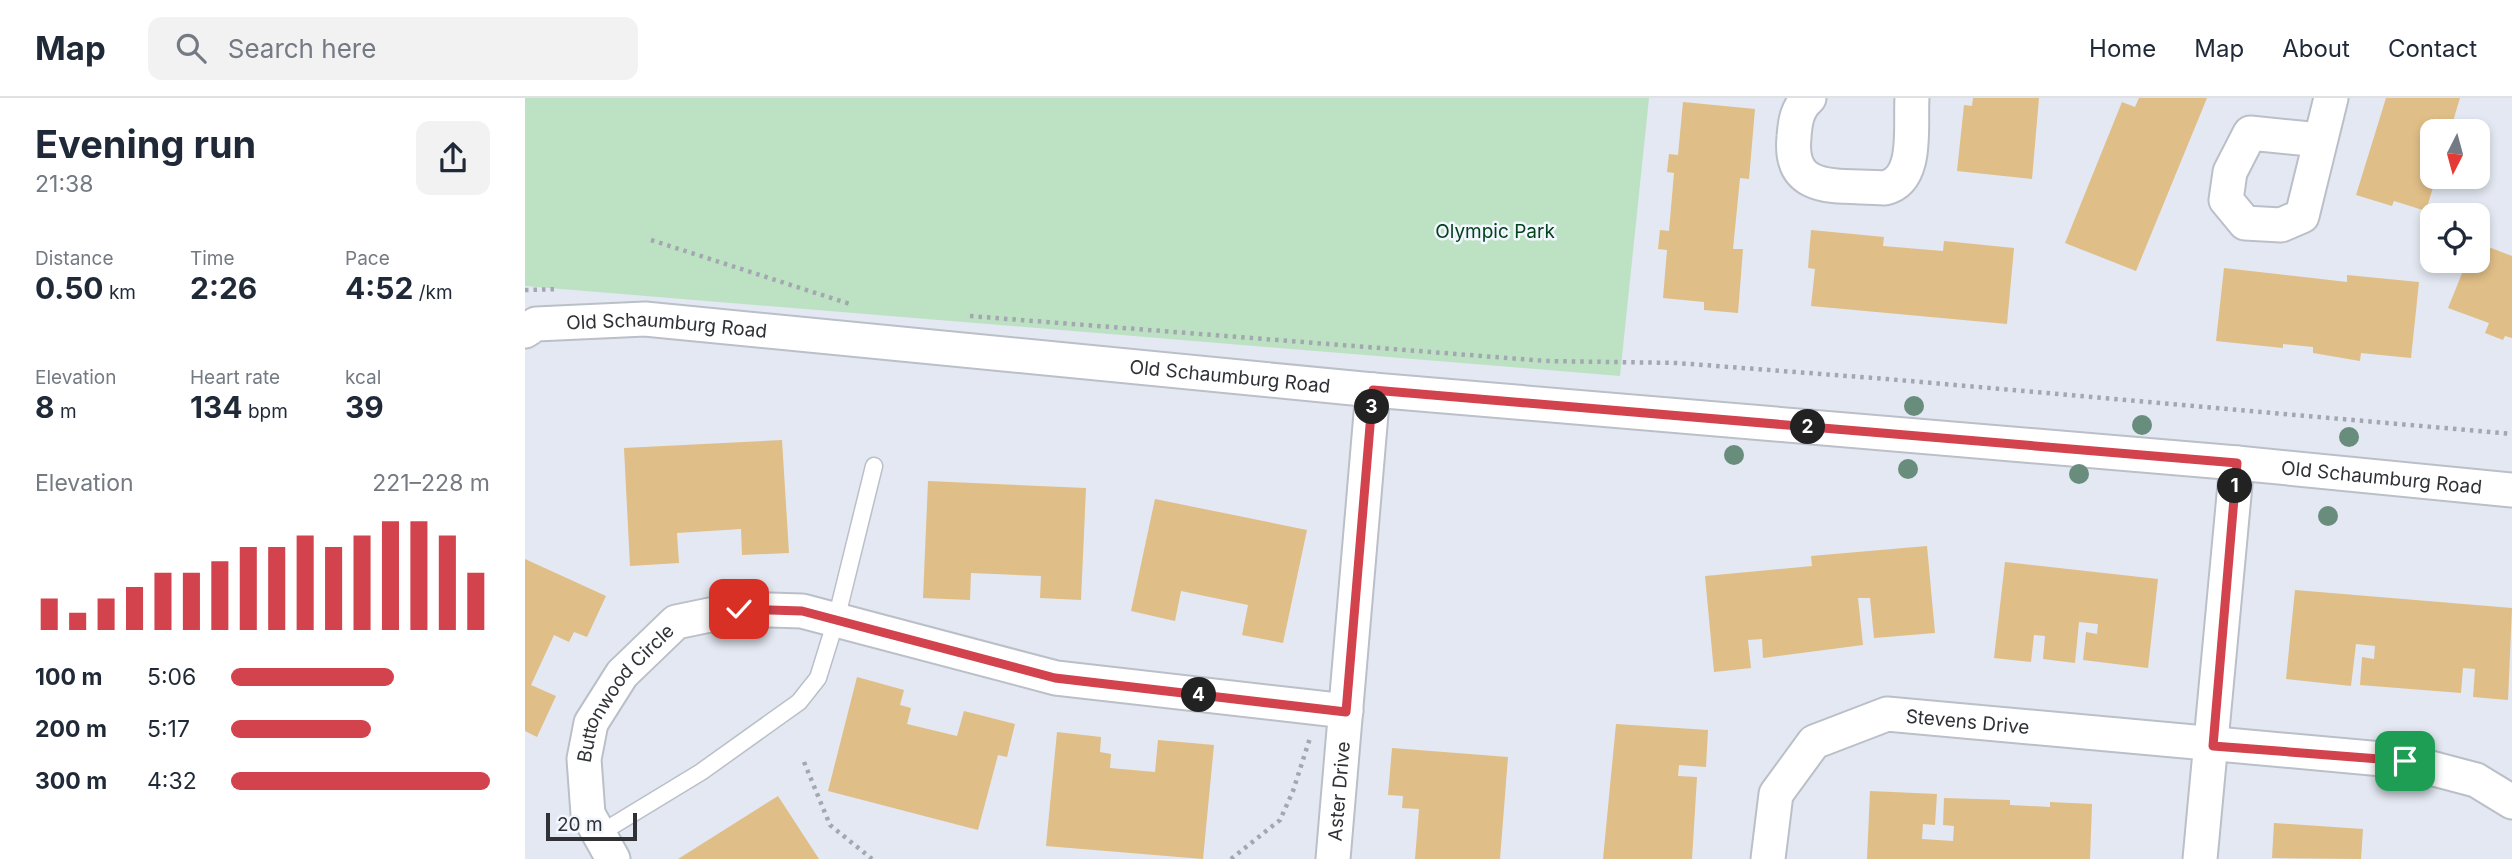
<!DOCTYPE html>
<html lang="en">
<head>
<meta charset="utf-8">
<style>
	:root { --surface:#fff; --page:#f2f2f3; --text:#1f2937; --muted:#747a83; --line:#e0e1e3; --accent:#d3434d }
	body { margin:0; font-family:Inter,sans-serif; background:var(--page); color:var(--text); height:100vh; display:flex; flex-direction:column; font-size:26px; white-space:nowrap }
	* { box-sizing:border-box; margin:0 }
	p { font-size:23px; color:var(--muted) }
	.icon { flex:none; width:38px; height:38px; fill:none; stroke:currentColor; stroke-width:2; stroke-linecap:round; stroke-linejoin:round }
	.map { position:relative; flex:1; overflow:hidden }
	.side { display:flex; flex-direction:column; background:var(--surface); width:525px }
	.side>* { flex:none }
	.needle { width:46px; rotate:186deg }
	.controls { position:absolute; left:1895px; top:21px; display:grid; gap:14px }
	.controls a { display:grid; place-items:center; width:70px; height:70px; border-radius:14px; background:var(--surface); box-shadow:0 4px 10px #0003; font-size:35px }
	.scale { position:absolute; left:21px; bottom:18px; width:91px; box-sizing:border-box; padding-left:7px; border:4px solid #2f3135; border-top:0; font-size:19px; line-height:24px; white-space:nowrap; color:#2f3135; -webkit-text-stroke:5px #f2f6fe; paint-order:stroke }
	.pin { position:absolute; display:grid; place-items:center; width:60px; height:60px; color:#fff; margin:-30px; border-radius:14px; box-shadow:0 4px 10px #0006 }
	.km { position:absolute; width:35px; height:35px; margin:-18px; border-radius:50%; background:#222; color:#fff; font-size:19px; line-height:35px; text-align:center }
	.round { display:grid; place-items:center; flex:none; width:74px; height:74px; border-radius:14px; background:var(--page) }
	.head { display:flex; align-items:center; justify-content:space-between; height:119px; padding:0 35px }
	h1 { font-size:38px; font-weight:700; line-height:52px }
	.metrics { display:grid; grid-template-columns:repeat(3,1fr); gap:10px; height:119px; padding:7px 35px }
	.metrics div { display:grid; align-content:center }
	.metrics b { font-size:30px; font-weight:700 }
	.metrics small { font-size:19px; font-weight:400 }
	.metrics p { font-size:19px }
	.chart { height:196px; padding:14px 35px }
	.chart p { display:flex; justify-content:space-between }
	.chart svg { width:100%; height:126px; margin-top:7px; stroke:var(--accent); stroke-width:6 }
	ul { padding:0 35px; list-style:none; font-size:23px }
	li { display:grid; grid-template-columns:112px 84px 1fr; align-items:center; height:52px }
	li i { height:18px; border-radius:9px; background:var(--accent) }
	header { display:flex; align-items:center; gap:42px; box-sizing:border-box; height:98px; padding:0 35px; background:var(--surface); border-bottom:2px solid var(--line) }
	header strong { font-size:33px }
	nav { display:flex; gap:38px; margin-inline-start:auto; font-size:24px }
	.search { width:490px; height:63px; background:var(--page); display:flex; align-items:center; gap:18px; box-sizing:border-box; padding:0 24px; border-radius:14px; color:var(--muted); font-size:26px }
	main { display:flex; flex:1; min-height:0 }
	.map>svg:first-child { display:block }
</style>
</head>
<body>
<header>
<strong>Map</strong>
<div class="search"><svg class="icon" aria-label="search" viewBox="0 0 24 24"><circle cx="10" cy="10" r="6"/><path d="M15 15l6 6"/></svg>Search here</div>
<nav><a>Home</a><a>Map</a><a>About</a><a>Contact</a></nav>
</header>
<main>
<section class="side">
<div class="head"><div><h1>Evening run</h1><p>21:38</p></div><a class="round"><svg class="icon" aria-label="share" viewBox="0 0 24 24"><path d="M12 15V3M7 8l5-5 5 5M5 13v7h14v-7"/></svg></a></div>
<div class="metrics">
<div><p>Distance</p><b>0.50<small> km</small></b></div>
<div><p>Time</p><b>2:26</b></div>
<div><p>Pace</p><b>4:52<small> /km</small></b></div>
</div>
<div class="metrics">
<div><p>Elevation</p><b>8<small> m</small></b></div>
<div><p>Heart rate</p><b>134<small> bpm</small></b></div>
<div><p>kcal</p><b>39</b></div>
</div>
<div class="chart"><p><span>Elevation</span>221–228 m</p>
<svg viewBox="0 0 160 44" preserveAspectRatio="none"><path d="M5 44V33M15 44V38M25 44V33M35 44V29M45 44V24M55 44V24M65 44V20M75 44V15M85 44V15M95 44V11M105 44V15M115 44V11M125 44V6M135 44V6M145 44V11M155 44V24"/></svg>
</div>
<ul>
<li><b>100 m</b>5:06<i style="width:63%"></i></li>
<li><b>200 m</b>5:17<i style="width:54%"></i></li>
<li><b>300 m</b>4:32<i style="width:100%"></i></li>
</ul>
</section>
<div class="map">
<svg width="1987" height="761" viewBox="0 0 1987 761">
	<rect width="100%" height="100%" fill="#e3e8f2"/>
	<path fill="#bde2c3" d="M0 0H1124L1095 278 0 188Z"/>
	<g fill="#e0be87">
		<path d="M1448 0H1514L1507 81 1432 73 1439 7 1447 8Z"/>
		<path d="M1614 0H1682L1611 173 1540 145 1597 4 1610 9Z"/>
		<path d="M1861 0H1935L1925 33H1908V79H1911L1901 113 1869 103 1867 108 1831 97Z"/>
		<path d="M1158 4 1230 11 1224 81 1215 80 1208 151H1218L1213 215 1179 212V204L1138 200 1142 152 1133 151 1135 132 1144 133 1149 75 1142 74 1144 56 1153 57Z"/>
		<path d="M1286 132 1359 139 1358 148 1418 153 1419 143 1489 150 1482 226 1286 208 1290 171 1283 170Z"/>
		<path d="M1953 145 1987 158V240L1980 238 1978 242 1960 235 1964 225 1923 210 1942 163H1953Z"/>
		<path d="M1699 170 1822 184V177L1894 184 1886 260 1836 255 1835 263 1788 255V249L1758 246V250L1691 243Z"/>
		<path d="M257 342 264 455 217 457 216 431 152 435 154 465 105 468 99 350Z"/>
		<path d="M403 383 561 390 556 502 515 500 516 478 446 475 445 502 398 500Z"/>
		<path d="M630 401 782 432 758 545 717 537 723 507 656 493 650 523 606 513Z"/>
		<path d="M1402 448 1410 535 1349 540 1345 500H1333L1338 547 1238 560 1237 541 1223 542 1226 570 1189 574 1180 478 1287 468 1286 458Z"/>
		<path d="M0 461 81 498 62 539 49 534 44 544 29 537 6 587 31 598 12 639 0 633Z"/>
		<path d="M1480 464 1633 481 1623 570 1558 562 1561 534 1572 536 1573 526 1554 524 1550 565 1518 561 1520 538 1509 537 1506 564 1469 560Z"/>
		<path d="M1770 492 1987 510 1983 602 1948 599 1950 571 1938 570 1936 595 1835 587 1837 559 1849 561 1850 548 1831 546 1826 588 1761 581Z"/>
		<path d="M332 579 379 592 375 607 386 610 382 626 432 638 439 613 490 626 482 659 473 657 453 732 303 693Z"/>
		<path d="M1091 626 1183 632 1181 669 1154 667 1153 678 1172 679 1167 761H1078Z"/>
		<path d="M532 634 576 639 575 654 586 656 585 670 630 674 633 642 689 647 678 761 521 748Z"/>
		<path d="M867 650 983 659 975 761H890L894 711 877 710 878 698 863 697Z"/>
		<path d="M1345 693 1412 696 1410 727 1398 726 1397 741 1428 743 1429 728 1418 727 1419 700 1485 702V707L1525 709V704L1567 706 1565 761H1342Z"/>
		<path d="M253 698 294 761H153Z"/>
		<path d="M1749 725 1838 731 1836 761 1747 760Z"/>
	</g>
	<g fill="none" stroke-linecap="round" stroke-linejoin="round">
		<g stroke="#babfc8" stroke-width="19">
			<path id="service" d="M74 736 176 674 274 604 293 580 311 522 349 368"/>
		</g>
		<g stroke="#babfc8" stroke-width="37">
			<g id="minor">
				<path d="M1284 0C1272 10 1270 24 1269 39 1263 99 1317 86 1360 90 1394 82 1385 28 1387 0"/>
				<path d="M1795 42 1725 35 1705 74 1701 102 1720 125 1756 127 1777 118 1806 0"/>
				<path id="s1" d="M0 233 11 226 120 221 848 292 1712 365 1987 392"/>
				<path id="s2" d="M88 761 63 716 59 661 66 625 97 576 151 524 214 511 277 513 531 580 821 613"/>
				<path id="s3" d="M808 761 848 292"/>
				<path id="s4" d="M1243 761 1251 696 1289 644 1362 616 1879 663 1951 682 1987 704"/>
				<path d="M1675 761 1712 365"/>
			</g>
		</g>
		<g stroke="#a3a7af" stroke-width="4.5" stroke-dasharray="3.5 5" stroke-linecap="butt">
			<path d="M126 142 325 206"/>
			<path d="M0 192 34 191"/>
			<path d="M445 218 1021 263 1152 265 1362 281 1987 336"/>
			<path d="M279 664 305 727 347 761"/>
			<path d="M706 761 755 722 768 693 785 640"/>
		</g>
		<use href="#service" stroke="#fff" stroke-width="16"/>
		<use href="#minor" stroke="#fff" stroke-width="33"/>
	</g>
	<g fill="#698d7c">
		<circle cx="1389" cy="308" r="10"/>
		<circle cx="1617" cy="327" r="10"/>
		<circle cx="1824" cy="339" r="10"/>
		<circle cx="1209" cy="357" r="10"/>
		<circle cx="1383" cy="371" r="10"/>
		<circle cx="1554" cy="376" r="10"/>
		<circle cx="1803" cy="418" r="10"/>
	</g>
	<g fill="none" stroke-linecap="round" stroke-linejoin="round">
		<g stroke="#fff" stroke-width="14">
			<path id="route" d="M214 511 277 513 530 580 821 614 848 292 1712 365 1688 648 1880 663"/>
		</g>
		<use href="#route" stroke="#d3434d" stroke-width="9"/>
	</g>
	<g text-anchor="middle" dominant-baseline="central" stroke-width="5" stroke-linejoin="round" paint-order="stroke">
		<g font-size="19" fill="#05431c" stroke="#f2f6fe">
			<text x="970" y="133">Olympic Park</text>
		</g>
		<g font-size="19" fill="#2f3135" stroke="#f2f6fe">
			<text stroke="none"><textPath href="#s1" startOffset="144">Old Schaumburg Road</textPath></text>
			<text stroke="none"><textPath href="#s1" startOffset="710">Old Schaumburg Road</textPath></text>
			<text stroke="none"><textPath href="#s1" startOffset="1866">Old Schaumburg Road</textPath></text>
			<text stroke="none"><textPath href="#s2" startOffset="186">Buttonwood Circle</textPath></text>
			<text stroke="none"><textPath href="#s4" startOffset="289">Stevens Drive</textPath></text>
			<text stroke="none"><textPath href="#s3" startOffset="68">Aster Drive</textPath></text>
		</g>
	</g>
</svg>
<div class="controls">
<a><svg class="needle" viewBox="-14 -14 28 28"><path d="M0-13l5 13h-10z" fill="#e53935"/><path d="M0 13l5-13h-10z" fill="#747a83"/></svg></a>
<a><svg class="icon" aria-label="locate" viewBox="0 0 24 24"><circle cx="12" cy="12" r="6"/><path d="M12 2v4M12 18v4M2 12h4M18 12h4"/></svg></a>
</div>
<div class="scale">20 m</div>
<div class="pin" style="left:1880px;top:663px;background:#1e9e55"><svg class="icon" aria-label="arrive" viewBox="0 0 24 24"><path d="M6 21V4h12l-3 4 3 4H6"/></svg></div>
<div class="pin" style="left:214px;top:511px;background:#d93025"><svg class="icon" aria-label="check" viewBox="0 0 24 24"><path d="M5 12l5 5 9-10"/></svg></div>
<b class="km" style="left:1710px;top:388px">1</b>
<b class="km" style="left:1283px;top:329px">2</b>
<b class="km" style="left:847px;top:309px">3</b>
<b class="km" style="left:674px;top:597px">4</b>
</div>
</main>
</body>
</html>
